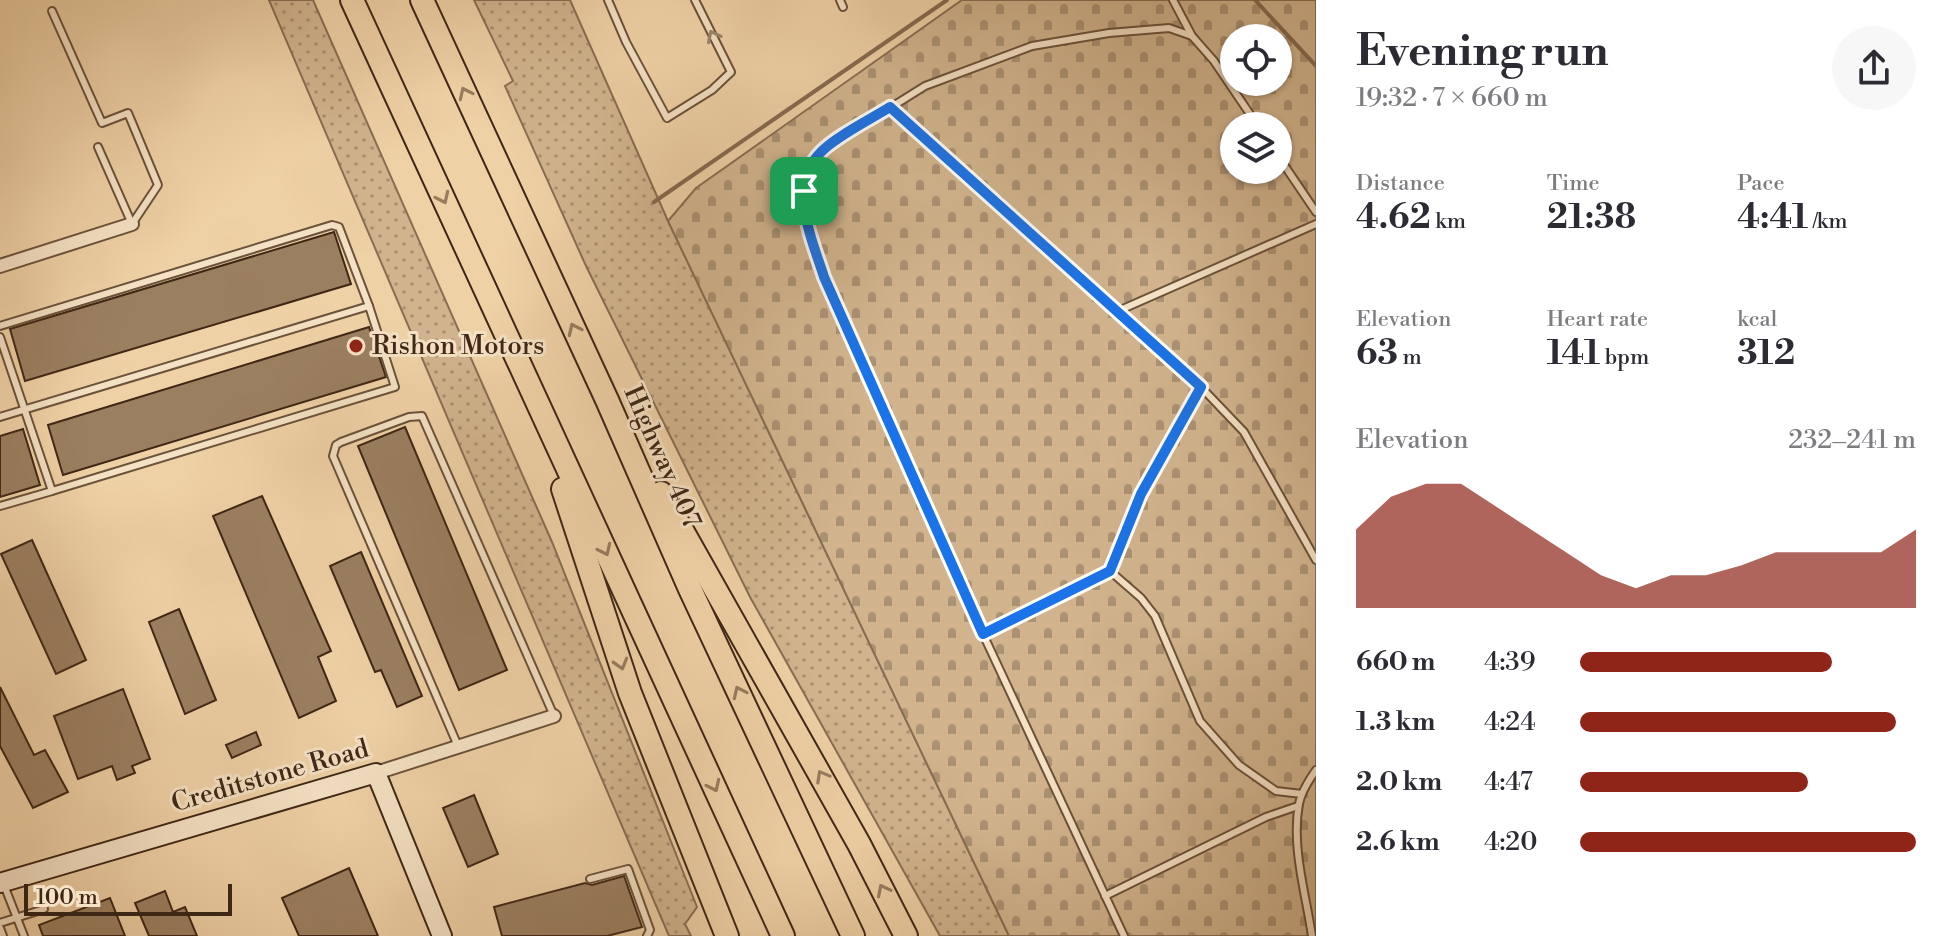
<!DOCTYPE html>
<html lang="en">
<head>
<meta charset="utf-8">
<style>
	:root { --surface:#fff; --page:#f7f7f7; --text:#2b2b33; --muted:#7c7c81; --accent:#8f2418 }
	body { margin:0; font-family:"Libre Bodoni",serif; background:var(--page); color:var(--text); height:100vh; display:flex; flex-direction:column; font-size:30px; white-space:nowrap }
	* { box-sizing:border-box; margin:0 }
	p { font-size:26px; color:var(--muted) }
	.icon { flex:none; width:44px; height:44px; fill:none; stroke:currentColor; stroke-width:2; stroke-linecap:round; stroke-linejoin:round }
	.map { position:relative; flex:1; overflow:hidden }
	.details { display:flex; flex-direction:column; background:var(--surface); width:640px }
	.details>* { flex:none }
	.fabs { position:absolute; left:1220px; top:24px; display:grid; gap:16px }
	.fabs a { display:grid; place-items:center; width:72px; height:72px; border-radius:50%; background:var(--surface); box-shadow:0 2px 6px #0004; font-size:40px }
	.scale { position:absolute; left:24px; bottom:20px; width:208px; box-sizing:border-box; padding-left:8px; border:4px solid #3f2716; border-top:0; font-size:22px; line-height:28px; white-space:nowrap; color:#3f2716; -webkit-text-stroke:6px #f5e1c5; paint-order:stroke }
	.pin { position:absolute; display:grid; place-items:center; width:68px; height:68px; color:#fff; margin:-34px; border-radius:16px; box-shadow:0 4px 12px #0006 }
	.round { display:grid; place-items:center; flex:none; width:84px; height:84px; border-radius:42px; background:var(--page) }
	.headline { display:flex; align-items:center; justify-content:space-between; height:136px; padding:0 40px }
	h1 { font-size:44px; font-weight:800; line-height:60px }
	.figures { display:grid; grid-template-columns:repeat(3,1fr); gap:12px; height:136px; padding:8px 40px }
	.figures div { display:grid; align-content:center }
	.figures b { font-size:34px; font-weight:800 }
	.figures small { font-size:22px; font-weight:400 }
	.figures p { font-size:22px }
	.chart { height:224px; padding:16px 40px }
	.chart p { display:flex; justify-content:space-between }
	.chart svg { width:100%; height:144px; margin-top:8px; fill:var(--accent); opacity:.7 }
	ul { padding:0 40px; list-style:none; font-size:26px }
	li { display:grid; grid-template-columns:128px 96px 1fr; align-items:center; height:60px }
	li i { height:20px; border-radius:10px; background:var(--accent) }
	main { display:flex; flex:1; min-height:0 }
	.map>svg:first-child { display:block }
</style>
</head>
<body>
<main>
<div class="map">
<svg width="1316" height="936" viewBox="0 0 1316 936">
	<defs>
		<pattern id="grass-dots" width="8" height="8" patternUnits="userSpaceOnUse" patternTransform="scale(2)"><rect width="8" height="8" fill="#d1b48e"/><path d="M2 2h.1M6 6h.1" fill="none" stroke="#ab9273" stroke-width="1.8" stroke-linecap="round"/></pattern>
		<pattern id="cemetery-stones" width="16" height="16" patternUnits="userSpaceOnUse" patternTransform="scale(2)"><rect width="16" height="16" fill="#d1b48e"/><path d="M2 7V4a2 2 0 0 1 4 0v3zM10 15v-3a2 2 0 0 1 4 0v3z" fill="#ab9273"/></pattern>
	</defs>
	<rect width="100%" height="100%" fill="#efd1a6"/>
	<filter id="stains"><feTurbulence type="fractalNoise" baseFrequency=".0025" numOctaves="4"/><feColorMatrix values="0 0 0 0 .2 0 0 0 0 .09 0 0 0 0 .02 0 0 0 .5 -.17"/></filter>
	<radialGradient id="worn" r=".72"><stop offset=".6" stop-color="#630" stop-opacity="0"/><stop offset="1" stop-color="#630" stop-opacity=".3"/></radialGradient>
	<g fill="url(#grass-dots)" stroke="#886e52" stroke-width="2">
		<path d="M269 0H313L552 542 697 907 685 924 691 936H669Z"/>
		<path d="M474 0H570L668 221 1009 936H940L750 597 586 266 505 86 513 81Z"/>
	</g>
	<path fill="url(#cemetery-stones)" stroke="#886e52" stroke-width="2" fill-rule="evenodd" d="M962 0H1316V936H1009L668 221 696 188ZM1234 38H1278V82H1234ZM1234 126H1278V170H1234Z"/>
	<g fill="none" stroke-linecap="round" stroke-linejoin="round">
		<g stroke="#856a4f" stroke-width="4">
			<path d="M1255 0 1316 66"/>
			<path d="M654 202 947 0"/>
		</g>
	</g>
	<g fill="#9b7f61" stroke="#3f2716" stroke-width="2">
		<path d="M334 232 351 284 25 381 10 329Z"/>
		<path d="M369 327 386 377 63 475 48 425Z"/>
		<path d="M405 427 507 670 459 690 358 446Z"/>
		<path d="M23 429 40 485 0 497V436Z"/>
		<path d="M262 496 331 651 318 657 336 701 299 718 213 516Z"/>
		<path d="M32 540 86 660 56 674 1 554Z"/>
		<path d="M361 552 422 696 397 707 381 670 375 672 330 566Z"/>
		<path d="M179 609 216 700 185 714 149 622Z"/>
		<path d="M0 687 34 755 45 750 68 792 33 808 0 746Z"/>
		<path d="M123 689 150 759 132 766 135 773 117 780 112 766 78 779 54 716Z"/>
		<path d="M256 732 261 745 232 758 226 745Z"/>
		<path d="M474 795 498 854 468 867 443 808Z"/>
		<path d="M349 868 378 936H299L282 898Z"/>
		<path d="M624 876 642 927 607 936H502L494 907 585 883 592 885Z"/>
		<path d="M165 891 173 912 185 907 197 936H149L135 903Z"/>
		<path d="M110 898 125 936H43L39 925Z"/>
	</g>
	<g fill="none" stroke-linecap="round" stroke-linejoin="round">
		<g stroke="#6b523a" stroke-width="10">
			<g id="lane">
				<path d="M608 0 626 42 667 118 712 90 731 72 695 0"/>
				<path d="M840 0 843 7"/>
				<path d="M1173 0 1192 36"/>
				<path d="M52 11 102 123 128 113 158 185 132 224"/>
				<path d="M890 107 1201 387 1244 432 1316 560"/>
				<path d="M98 147 132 224"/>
				<path d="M1278 156 1316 212"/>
				<path d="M1118 311 1316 224"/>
				<path d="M0 326 332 225 339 227 369 306 395 387 52 491 0 337"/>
				<path d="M1201 387 1141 494 1110 571 1141 598 1155 616 1200 721 1239 765 1276 791 1302 794"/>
				<path d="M0 417 369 306"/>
				<path d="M0 506 52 491"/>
				<path d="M1110 571 983 634 1124 936"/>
				<path d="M983 634 824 277 805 215 804 191 808 171 821 151 925 86 1032 46 1109 33 1169 28 1192 36 1214 61 1258 126"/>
				<path d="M458 746 333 456 336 445 341 442 409 417 422 416 554 716"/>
				<path d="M590 879 628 869 650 930 647 936"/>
				<path d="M4 885 24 936"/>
				<path d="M1105 896 1266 817 1298 806"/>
				<path d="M0 923 44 909"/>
				<path d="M0 928 3 936"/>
				<path d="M1312 936C1306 895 1291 846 1299 804 1301 792 1309 780 1316 770"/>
			</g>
		</g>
		<g stroke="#6b523a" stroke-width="16">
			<g id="street">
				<path d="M0 266 132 224"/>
				<path d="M376 773 554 716"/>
			</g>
		</g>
		<g stroke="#3f2716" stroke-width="22">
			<path id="secondary" d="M0 883 376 773 442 936"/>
		</g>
		<g stroke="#3f2716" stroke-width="26">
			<g id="highway">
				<path d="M352 0 783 936"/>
				<path d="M422 0 607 400 690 589 853 936"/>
				<path d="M563 489 630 693 727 936"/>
				<path d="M661 493 859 844 906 936"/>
			</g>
		</g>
		<use href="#lane" stroke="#f5e1c5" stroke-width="6"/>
		<use href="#street" stroke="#f5e1c5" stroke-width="12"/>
		<use href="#secondary" stroke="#f5e1c5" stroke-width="18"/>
		<use href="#highway" stroke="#efd1a6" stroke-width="22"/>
	</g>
	<defs><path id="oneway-chevron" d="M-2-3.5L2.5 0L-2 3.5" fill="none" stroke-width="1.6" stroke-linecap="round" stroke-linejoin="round" transform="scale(2)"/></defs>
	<use stroke="#9a846e" href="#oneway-chevron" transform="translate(713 36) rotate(-117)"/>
	<g stroke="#977c5e">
		<use href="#oneway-chevron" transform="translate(465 93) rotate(-115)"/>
		<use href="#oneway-chevron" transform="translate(443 198) rotate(65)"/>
		<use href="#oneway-chevron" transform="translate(574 329) rotate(-115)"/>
		<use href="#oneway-chevron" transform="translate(605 550) rotate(65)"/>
		<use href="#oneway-chevron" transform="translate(621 664) rotate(74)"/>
		<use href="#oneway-chevron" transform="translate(739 692) rotate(-115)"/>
		<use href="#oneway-chevron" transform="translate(822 776) rotate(-119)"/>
		<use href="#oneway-chevron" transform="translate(714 786) rotate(65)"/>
		<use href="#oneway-chevron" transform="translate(883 890) rotate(-117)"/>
	</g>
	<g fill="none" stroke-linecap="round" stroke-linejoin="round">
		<g stroke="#fff" stroke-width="16">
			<path id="route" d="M890 107 1201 387 1141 494 1110 571 983 634 824 277C812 239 787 186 821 152 835 137 871 119 890 107Z"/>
		</g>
		<use href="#route" stroke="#1a73e8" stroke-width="10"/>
	</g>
	<circle fill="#8f2418" stroke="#f5e1c5" stroke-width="3" cx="356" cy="346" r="8"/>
	<g text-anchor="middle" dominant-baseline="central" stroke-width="6" stroke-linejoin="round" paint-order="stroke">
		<g font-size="26" fill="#3f2716" stroke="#f5e1c5" text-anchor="start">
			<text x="372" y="346">Rishon Motors</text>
		</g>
		<g font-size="26" fill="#3f2716" stroke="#f5e1c5">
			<text transform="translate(662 457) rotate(66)">Highway 407</text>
			<text transform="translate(270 776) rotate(-16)">Creditstone Road</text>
		</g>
	</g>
	<rect width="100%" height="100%" filter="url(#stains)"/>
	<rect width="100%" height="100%" fill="url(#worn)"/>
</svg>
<div class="fabs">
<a><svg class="icon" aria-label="locate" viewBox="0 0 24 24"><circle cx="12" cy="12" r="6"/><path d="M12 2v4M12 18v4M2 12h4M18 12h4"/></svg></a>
<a><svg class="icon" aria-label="layers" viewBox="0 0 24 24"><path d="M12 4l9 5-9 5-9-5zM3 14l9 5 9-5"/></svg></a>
</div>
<div class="scale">100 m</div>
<div class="pin" style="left:804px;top:191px;background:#1e9e55"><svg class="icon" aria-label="arrive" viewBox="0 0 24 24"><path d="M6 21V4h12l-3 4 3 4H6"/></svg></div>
</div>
<section class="details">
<div class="headline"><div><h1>Evening run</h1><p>19:32 · 7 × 660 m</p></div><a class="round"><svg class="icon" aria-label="share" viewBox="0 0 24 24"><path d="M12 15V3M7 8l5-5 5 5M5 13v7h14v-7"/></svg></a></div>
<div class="figures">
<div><p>Distance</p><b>4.62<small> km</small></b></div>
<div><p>Time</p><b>21:38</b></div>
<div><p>Pace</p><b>4:41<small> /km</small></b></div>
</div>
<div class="figures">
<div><p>Elevation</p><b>63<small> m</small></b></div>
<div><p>Heart rate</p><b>141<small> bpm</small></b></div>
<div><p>kcal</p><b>312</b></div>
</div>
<div class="chart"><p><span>Elevation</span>232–241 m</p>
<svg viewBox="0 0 160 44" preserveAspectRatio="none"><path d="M0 44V20L10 10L20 6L30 6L40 13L50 20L60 27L70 34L80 38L90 34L100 34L110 31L120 27L130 27L140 27L150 27L160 20V44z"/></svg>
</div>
<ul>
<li><b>660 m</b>4:39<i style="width:75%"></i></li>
<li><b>1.3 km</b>4:24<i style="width:94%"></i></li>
<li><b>2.0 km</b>4:47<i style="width:68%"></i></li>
<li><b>2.6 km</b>4:20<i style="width:100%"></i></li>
</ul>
</section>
</main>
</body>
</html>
